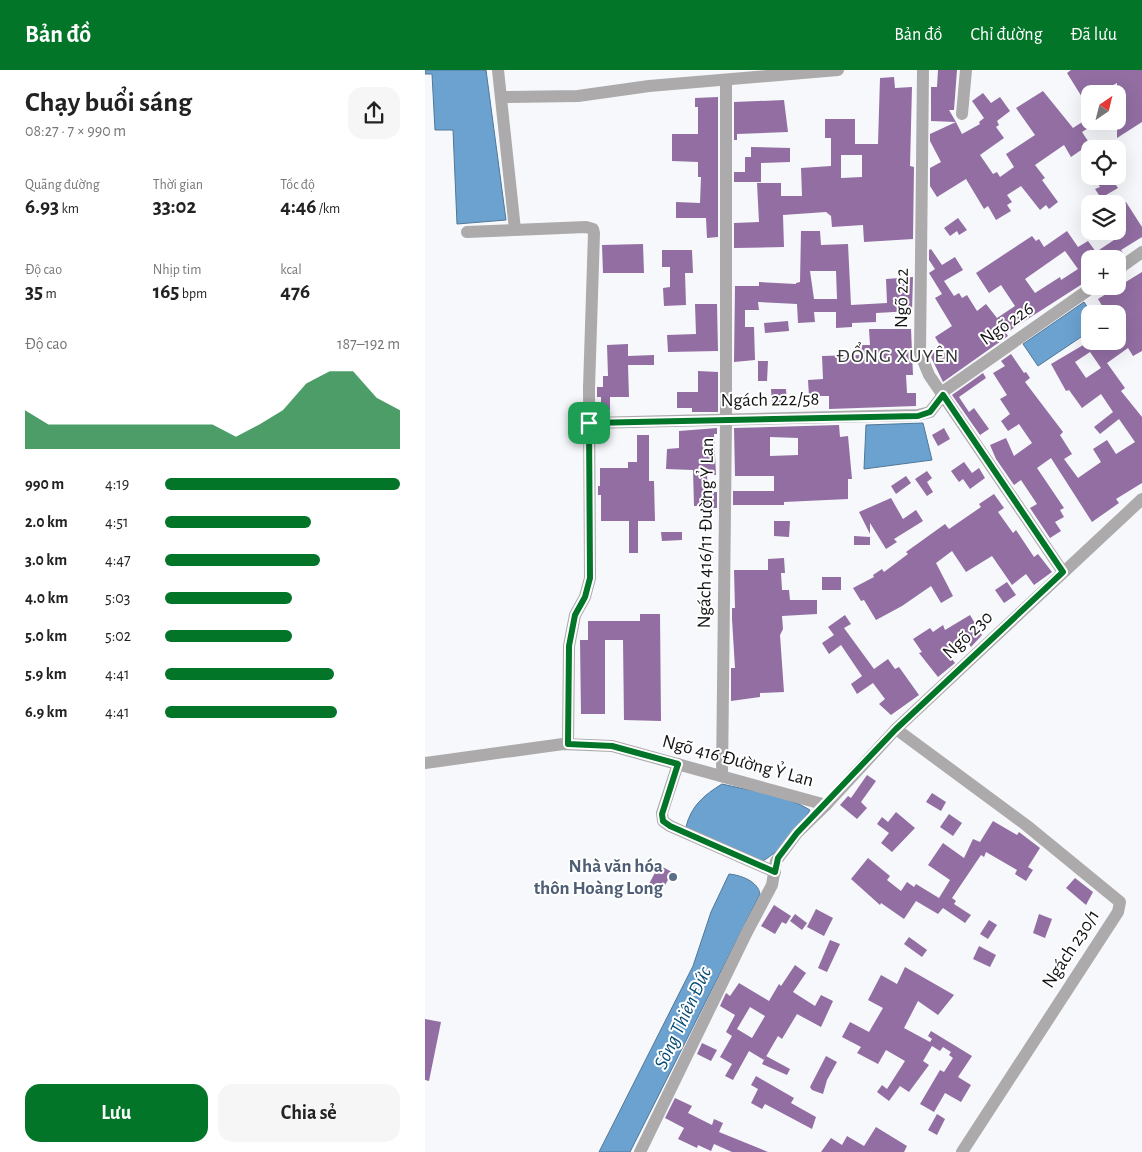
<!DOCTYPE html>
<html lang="vi">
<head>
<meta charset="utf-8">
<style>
	:root { --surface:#fff; --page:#f6f6f6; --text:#222; --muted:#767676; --accent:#027529 }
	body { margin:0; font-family:"Alegreya Sans",sans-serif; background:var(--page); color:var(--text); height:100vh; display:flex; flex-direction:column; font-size:19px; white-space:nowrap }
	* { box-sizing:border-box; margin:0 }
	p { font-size:16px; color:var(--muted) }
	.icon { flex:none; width:28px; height:28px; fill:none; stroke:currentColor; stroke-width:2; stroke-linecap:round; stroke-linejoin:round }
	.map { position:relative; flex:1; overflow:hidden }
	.side { display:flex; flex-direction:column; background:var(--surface); width:425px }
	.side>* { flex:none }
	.needle { width:32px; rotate:35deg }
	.controls { position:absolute; left:656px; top:15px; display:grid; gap:10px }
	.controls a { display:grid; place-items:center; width:45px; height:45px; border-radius:10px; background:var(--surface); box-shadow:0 5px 20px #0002; font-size:25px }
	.pin { position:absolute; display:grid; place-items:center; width:42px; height:42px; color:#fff; margin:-21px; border-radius:10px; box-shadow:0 2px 8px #0006 }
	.round { display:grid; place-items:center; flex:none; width:52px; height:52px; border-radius:15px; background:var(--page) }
	.headline { display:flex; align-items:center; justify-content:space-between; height:85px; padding:0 25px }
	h1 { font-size:28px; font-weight:700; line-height:38px }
	.stats { display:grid; grid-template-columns:repeat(3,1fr); gap:8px; height:85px; padding:5px 25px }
	.stats div { display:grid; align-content:center }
	.stats b { font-size:21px; font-weight:700 }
	.stats small { font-size:14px; font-weight:400 }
	.stats p { font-size:14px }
	.chart { height:140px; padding:10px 25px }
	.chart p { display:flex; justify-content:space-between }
	.chart svg { width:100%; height:90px; margin-top:5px; fill:var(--accent); opacity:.7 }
	.cta { display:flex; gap:10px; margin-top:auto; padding:10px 25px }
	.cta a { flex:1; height:58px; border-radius:15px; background:var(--accent); color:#fff; font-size:20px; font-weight:700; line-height:58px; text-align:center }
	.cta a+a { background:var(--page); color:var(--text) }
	ul { padding:0 25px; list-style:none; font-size:16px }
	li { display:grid; grid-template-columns:80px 60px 1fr; align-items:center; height:38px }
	li i { height:12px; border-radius:6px; background:var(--accent) }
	header { display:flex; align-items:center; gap:30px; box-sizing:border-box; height:70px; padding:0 25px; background:var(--accent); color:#fff }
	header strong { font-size:24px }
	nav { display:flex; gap:28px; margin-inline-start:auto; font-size:18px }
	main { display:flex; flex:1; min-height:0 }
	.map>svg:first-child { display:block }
</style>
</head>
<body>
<header>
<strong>Bản đồ</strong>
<nav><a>Bản đồ</a><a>Chỉ đường</a><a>Đã lưu</a></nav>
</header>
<main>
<section class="side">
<div class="headline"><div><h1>Chạy buổi sáng</h1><p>08:27 · 7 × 990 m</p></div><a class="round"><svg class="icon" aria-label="share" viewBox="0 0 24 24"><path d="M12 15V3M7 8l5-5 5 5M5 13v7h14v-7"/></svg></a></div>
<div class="stats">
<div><p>Quãng đường</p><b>6.93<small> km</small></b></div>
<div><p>Thời gian</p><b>33:02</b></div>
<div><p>Tốc độ</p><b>4:46<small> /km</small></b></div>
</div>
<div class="stats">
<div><p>Độ cao</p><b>35<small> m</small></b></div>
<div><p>Nhịp tim</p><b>165<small> bpm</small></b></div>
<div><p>kcal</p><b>476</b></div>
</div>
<div class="chart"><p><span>Độ cao</span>187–192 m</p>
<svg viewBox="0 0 160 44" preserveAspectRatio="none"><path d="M0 44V25L10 32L20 32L30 32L40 32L50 32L60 32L70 32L80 32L90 38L100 32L110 25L120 12L130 6L140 6L150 19L160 25V44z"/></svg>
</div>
<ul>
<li><b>990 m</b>4:19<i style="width:100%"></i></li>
<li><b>2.0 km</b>4:51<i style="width:62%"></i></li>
<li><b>3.0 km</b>4:47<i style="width:66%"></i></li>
<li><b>4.0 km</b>5:03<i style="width:54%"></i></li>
<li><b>5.0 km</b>5:02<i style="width:54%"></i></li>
<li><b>5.9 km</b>4:41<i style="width:72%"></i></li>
<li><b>6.9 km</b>4:41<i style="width:73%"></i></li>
</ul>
<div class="cta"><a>Lưu</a><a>Chia sẻ</a></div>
</section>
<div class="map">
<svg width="717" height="1082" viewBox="0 0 717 1082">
	<rect width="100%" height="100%" fill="#f6f8fb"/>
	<g fill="#6ba2d0" stroke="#517798">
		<path d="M0 0H61L81 150 32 154 28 60H10L7 4H0Z"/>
		<path d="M659 232 667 244 665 261 613 296 598 274Z"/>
		<path d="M498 353 507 390 439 399 441 355Z"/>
		<path d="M297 714C325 721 360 724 385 740 375 759 356 780 338 791L261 757C266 736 279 725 297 714Z"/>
		<path d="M304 804C315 805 333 811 335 824L205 1082H174L268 896 286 842Z"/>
	</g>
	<g fill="#926ea3" fill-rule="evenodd">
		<path d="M513 0H532L529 40H524L531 52 506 51V17H512Z"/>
		<path d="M646 0H717V52L692 68V13L672 24H665V40L642 3Z"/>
		<path d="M469 7 470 18 487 17 485 96 489 97 488 169 439 172 438 155 407 157 406 146 401 142 358 145 359 177 309 178V153L334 152 332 113H356V126H377L376 98 406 96V68H400V49H430V74H453L455 8ZM416 85H437V107L416 108Z"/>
		<path d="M618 21 648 58 665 47V57L657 62 665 74 646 87 639 75 610 95 620 108 617 110 633 132 624 139 621 135 615 140 596 116 582 125 587 132 582 135 586 141 571 150 563 136 559 139 541 109 512 127 505 116V98L516 92 505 71V64L531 52 537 64 555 54 554 52 559 48 547 31 558 23 566 33 575 27 585 41 572 51 574 55 571 57 579 68 555 85 568 104 572 102 575 107 589 97 581 84 610 65 591 38Z"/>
		<path d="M293 27V167L282 168 281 148H251V132L275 133 276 107H273V92L247 91V64H273V37H270V28Z"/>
		<path d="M359 30 363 62 312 64V70H309V32Z"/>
		<path d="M326 77 365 78V92L336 93V112H309V102H320V87H326Z"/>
		<path d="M668 106H685L693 118 676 128 670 119 675 117Z"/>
		<path d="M701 132 717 157V167L696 180 699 185 694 189H665V209L581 263 583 266 518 312 505 285 516 277 510 267 527 256 510 228 517 224 504 203 510 199 504 190V180L506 179 517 195 530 187 538 200 519 211 529 226 534 223 537 228 542 225 552 241 561 234 572 248 590 236 576 215 564 223 551 203 607 166 611 171 614 169 619 177 642 161 653 177 663 171 671 182 692 168V137ZM640 181 653 199 636 210 635 207 610 223 600 209Z"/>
		<path d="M533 148 542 160 534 165 532 161 525 166 519 158Z"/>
		<path d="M376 161H395L396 175 423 174 426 235 462 233 461 209 488 207 487 241 451 243V252L427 253V257L411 258V242H389L390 252 373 253 372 234 333 232 334 240H320V257H329L330 290 309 292 310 216H334V212L371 214V213L375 212ZM385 201H411L412 229H389Z"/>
		<path d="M218 174 219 203H178L177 175Z"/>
		<path d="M237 180H267L268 203H260L261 235 239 236 238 218 245 217V197H237Z"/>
		<path d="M717 202V281L708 286 703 278 682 293 700 318 696 321 717 347V413L691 429 694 433 667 452 626 388 612 398 639 438 635 440 639 447 630 452 636 461 625 468 605 438 612 434 596 410 589 415 571 389 565 375 581 368 589 386 607 373 594 354 583 361 576 351 585 344 575 329 582 325 568 303 580 296 576 291 586 284 599 303 601 302 605 308 600 312 638 362 635 365 647 384 639 389 653 408 676 392 668 379 682 370 691 384 710 372 694 349 675 364 669 357 688 342 676 324 657 338 644 320 641 321 626 294 665 271H692V244H682L673 229ZM665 282 676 298 682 294 661 308 650 292Z"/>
		<path d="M270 234H292L293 281 243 282 242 265 271 264Z"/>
		<path d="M363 251 364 261 340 263 339 253Z"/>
		<path d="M444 259H486L488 305H481L482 323H491V336L404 339V326H384L383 310 398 309 397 286 434 285V275H445Z"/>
		<path d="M203 274V286L229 285V295H203L204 327H185V340L176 341V327H172V317H178V306H183L182 275Z"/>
		<path d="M333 291H343L342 311H333Z"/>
		<path d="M273 301 293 302V342H267V338H252V322H273Z"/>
		<path d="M558 303 561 308 534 327 544 342 549 338 564 359 555 365 527 325Z"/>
		<path d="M346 319H361L362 333 347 334Z"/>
		<path d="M414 355 415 367 423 366 427 409H423V429L359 432V435H308V421H349V406H310L309 358ZM345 367 373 368V385L345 386Z"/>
		<path d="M292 358V364H289L291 405H282L283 422H292V438H277V436H269L268 400 241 399 242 379 254 378V361Z"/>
		<path d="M519 358 525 369 513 376 507 365Z"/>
		<path d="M212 365H224V411H229L230 451H213V483H204V451H176V425H173V416H175V398H203V392H212Z"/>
		<path d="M539 392 547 403 554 398 560 408 545 419 538 409 534 412 526 401Z"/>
		<path d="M502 401 507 408 502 412 508 422 502 426 490 409Z"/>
		<path d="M481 406 486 413 471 424 466 416Z"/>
		<path d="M569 424 579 438 573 442 588 463 591 460 609 487 613 484 627 502 609 515 601 504 587 515 567 486 541 502 527 481 511 493 528 526 516 533 506 516 477 536 451 550 439 530 436 531 428 518 449 507 448 505 457 499 459 502 483 484 481 482 520 454 524 459 556 437 554 434Z"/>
		<path d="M466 428 478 449 491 440 498 451 469 469 472 472 461 479 445 453V464L434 442Z"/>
		<path d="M349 451H365L364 467 349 466Z"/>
		<path d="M236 462H257V470L237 471Z"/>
		<path d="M429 466 445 467V475H429Z"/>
		<path d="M359 488 360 503H356L357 520H364L365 530H392V544L357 546 358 559 355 565 359 622 335 623V627L306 631V598H310L307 549V538H310L309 500H343V489Z"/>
		<rect x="397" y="507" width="19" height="13"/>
		<path d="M582 512 591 525 579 533 570 520Z"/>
		<path d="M215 544H235L236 651 199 650 198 570H180V644H156L155 570H163V551H215Z"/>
		<path d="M420 545 426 554 419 558 449 599 463 589 470 599 474 597 494 625 466 645 454 634 460 629 448 613 432 624 426 614 437 606 416 575 404 584 397 573 409 565 403 557Z"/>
		<path d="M545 545 557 565 546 577 543 572 523 584 530 593 513 607 494 583 497 582 488 569 505 558 508 562 518 555 520 560Z"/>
		<path d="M442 705 451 711 436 732 442 738 432 749 415 735 423 726 426 728Z"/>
		<path d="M507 723 521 732 516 741 501 732Z"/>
		<path d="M471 742 490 758 467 782 456 773 464 763 452 754 457 747 463 752Z"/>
		<path d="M524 744 537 753 528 766 515 757Z"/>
		<path d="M568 751 592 765 594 762 615 778 603 797 608 800 601 811 590 804 592 800 561 782 559 787 556 785 527 828 531 831 529 834 546 845 540 853 518 838 513 844 491 831 479 849 456 833 455 835 426 809 443 788 465 806 462 810 476 821 482 812 489 817 491 814 514 828 525 810 503 795 518 773 539 788 548 769 555 772Z"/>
		<path d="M234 795 247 802 236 823 223 816Z"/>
		<path d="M650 808 668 822 661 835 641 818Z"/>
		<path d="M349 835 366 846 361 854 357 852 350 864 336 856Z"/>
		<path d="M391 839 408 848 399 866 382 857Z"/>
		<path d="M370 844 382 853 377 860 365 851Z"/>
		<path d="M614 844 627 849 620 868 608 863Z"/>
		<path d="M564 850 572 855 563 869 555 864Z"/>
		<path d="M484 867 502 880 497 887 479 874Z"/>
		<path d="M405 870 415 874 402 902 393 898Z"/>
		<path d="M554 876 571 885 565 897 548 889Z"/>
		<path d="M370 895 381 903 368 922 390 936 396 925 408 931 396 957 372 944 357 969 353 966 339 990 324 981 308 1010 300 1006 307 994 295 987 307 966 301 962 310 945 295 936 301 923 305 926 314 913 344 931 354 914 356 916ZM325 937 340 946 327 968 312 959Z"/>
		<path d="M480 897 529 925 513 945 493 931 479 958 505 972 507 969 503 966 506 961 547 986 533 1007 546 1015 536 1032 520 1023 509 1042 495 1034 515 1000 519 1002 528 988 524 985 526 982 518 977 515 981 507 976 498 991 504 995 484 1022 475 1016 464 1031 452 1022 457 1015 462 1019 480 991 461 980 453 994 432 983 436 977 417 967 425 952 444 962 458 938 443 930 456 905 472 914Z"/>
		<path d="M0 949 16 952 4 1011 0 1010Z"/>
		<path d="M277 973 292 980 286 991 272 984Z"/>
		<path d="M341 986 365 999 362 1005 337 994Z"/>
		<path d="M401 986 412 992 402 1010 398 1024 387 1020 385 1017Z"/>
		<path d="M331 1006 369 1028 366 1033 391 1047 387 1059 340 1034 337 1039 326 1033 333 1019 326 1015Z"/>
		<path d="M250 1028 267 1036 263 1043 287 1055 289 1049 298 1053 294 1062 343 1082H307L289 1074 286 1081 273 1075 272 1078 253 1069 259 1058 240 1048Z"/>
		<path d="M512 1044 520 1049 512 1065 503 1060Z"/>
		<path d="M451 1057 482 1076 479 1082H396L406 1068 417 1075 422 1066 439 1076Z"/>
	</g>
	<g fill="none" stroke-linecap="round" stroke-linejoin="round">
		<g stroke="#acaaaa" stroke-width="12">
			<path d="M73 0 90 160"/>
			<path d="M498 0 495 283 504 305 638 502"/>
			<path d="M76 27 153 26 224 16 413 0"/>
			<path d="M537 44 541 0"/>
			<path d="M42 162 161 157 168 159 169 163 164 318 165 508 160 527 150 545 144 576 143 674"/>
			<path d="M692 200 717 182"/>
			<path d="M516 323 669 216"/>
			<path d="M165 353 493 345 505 342 518 325"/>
			<path d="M471 659 601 755 695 832 693 842 537 1082"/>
			<path d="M0 693 138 674 187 676 401 735 372 763 351 791 347 815 322 862 215 1082"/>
			<path d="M253 694 237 743 238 751 245 756 350 802"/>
			<path d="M297 706 301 350V10"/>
			<path d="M401 735 471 659 717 429"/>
		</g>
	</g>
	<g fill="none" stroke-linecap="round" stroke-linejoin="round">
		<g stroke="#fff" stroke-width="10">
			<path id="route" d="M518 325 638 502 471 659 372 763 353 788 350 802 245 756 238 751 237 744 253 694 187 676 143 674 144 576 150 545 160 527 165 508 164 353 493 346 505 342Z"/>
		</g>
		<use href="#route" stroke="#027529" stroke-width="6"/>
	</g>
	<circle fill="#5c6f8a" stroke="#fff" stroke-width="2" cx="248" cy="807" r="5"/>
	<g text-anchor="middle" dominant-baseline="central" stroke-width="4" stroke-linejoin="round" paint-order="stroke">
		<g font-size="19" fill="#131314" stroke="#fff">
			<text transform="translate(477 228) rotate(-89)">Ngõ 222</text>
			<text transform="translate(582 254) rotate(-35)">Ngõ 226</text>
			<text transform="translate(345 330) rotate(-1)">Ngách 222/58</text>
			<text transform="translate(281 463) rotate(-89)">Ngách 416/11 Đường Ỷ Lan</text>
			<text transform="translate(543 565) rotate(-43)">Ngõ 230</text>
			<text transform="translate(313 691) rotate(15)">Ngõ 416 Đường Ỷ Lan</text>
			<text transform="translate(646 879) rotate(-57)">Ngách 230/1</text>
		</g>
		<g font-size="19" font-weight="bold" fill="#4e5e75" stroke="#fff" text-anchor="end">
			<text x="238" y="796">Nhà văn hóa<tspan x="238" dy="22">thôn Hoàng Long</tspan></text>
		</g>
		<g font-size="20" letter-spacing="1" fill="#343638" stroke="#fff">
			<text x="473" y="286">ĐỔNG XUYÊN</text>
		</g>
		<g font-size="20" font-style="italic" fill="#064b76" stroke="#fff">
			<text transform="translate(258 948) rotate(-65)">Sông Thiên Đức</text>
		</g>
	</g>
</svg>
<div class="controls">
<a><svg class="needle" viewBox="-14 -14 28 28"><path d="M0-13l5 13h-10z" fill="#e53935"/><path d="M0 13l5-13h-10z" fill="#767676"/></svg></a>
<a><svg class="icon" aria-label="locate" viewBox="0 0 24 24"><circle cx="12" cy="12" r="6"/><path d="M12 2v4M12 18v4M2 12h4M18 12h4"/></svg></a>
<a><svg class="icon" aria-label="layers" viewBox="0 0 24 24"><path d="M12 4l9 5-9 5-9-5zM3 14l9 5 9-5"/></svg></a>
<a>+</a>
<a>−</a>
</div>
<div class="pin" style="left:164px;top:353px;background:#1e9e55"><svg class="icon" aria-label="arrive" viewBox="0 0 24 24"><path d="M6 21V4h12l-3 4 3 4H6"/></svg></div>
</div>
</main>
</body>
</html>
